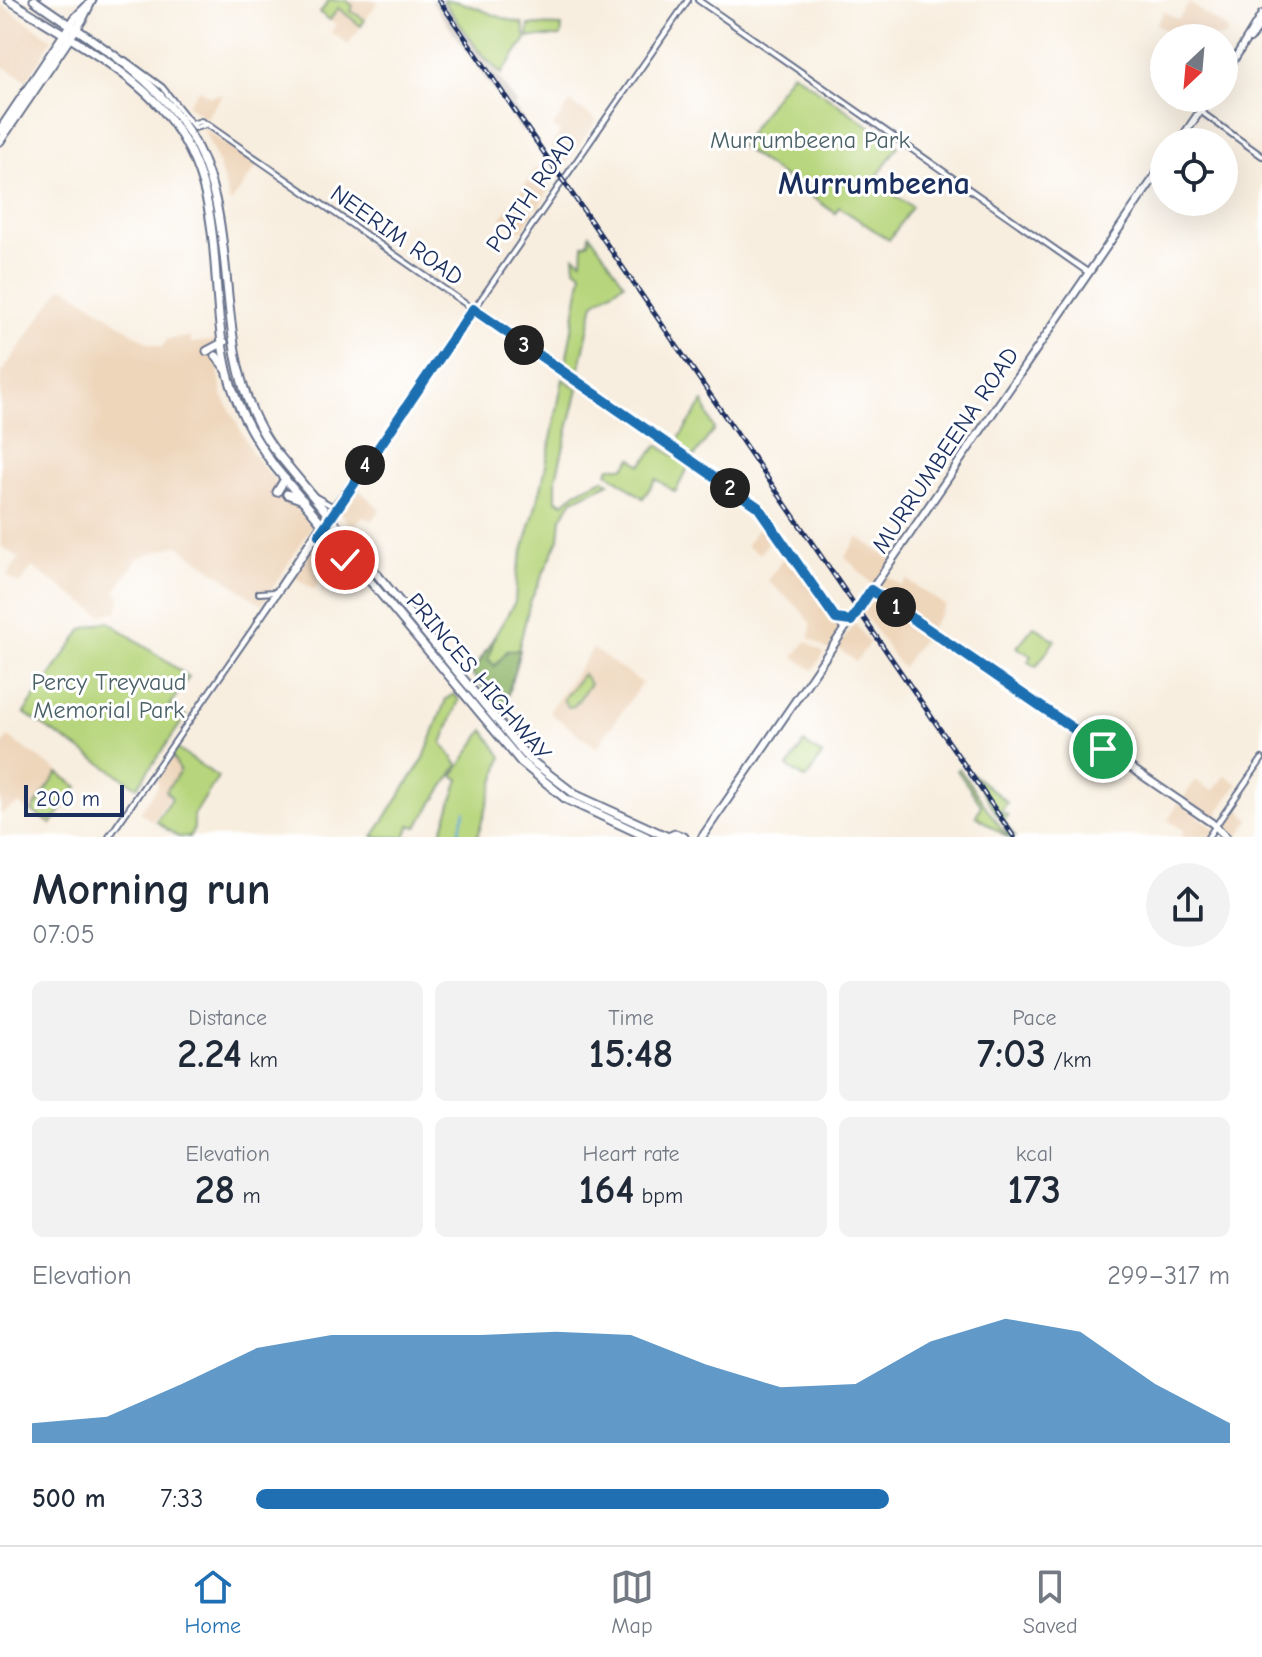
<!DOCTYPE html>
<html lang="en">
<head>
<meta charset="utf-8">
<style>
	:root { --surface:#fff; --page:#f2f2f3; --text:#1f2937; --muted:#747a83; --line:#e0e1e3; --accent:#1f6fb2 }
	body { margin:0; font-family:"Comic Neue",sans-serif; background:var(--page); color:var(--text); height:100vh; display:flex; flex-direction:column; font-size:30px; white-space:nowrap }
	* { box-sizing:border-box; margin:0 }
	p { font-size:26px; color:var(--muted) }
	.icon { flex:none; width:44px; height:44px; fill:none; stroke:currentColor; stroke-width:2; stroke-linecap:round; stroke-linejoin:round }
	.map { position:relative; height:837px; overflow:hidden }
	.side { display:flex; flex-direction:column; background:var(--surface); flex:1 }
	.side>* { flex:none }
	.needle { width:52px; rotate:206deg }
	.tools { position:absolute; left:1150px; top:24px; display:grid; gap:16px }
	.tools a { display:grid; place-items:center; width:88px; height:88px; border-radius:50%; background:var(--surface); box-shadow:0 8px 32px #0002; font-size:40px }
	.scale { position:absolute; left:24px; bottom:20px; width:100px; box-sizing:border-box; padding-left:8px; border:4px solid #1b2f5e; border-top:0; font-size:22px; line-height:28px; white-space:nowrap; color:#1b2f5e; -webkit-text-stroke:6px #fff; paint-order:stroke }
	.pin { position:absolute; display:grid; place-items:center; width:68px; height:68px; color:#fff; margin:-34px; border:4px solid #fff; border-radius:50%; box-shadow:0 2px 8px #0007 }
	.km { position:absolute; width:40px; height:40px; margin:-20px; border-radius:50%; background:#222; color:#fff; font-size:22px; line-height:40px; text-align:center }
	.round { display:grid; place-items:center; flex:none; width:84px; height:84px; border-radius:42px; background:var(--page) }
	.head { display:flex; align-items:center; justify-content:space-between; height:136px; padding:0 32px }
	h1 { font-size:44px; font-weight:600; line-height:60px }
	.figures { display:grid; grid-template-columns:repeat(3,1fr); gap:12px; height:136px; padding:8px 32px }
	.figures div { display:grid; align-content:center; border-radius:12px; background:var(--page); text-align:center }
	.figures b { font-size:40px; font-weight:600 }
	.figures small { font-size:22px; font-weight:400 }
	.figures p { font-size:22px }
	.chart { height:224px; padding:16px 32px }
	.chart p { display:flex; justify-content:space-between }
	.chart svg { width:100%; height:144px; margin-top:8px; fill:var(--accent); opacity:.7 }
	ul { padding:0 32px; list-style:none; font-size:26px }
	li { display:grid; grid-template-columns:128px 96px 1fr; align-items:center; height:60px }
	li i { height:20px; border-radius:10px; background:var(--accent) }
	.dock { display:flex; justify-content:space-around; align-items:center; height:112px; border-top:2px solid var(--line); background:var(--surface); font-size:22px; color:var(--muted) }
	.dock a { display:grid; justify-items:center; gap:4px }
	.dock .active { color:var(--accent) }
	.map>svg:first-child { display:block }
</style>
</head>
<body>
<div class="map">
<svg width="1262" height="837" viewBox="0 0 1262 837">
	<rect width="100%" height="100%" fill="#fff"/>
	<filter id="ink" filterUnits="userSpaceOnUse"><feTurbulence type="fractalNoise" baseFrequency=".0125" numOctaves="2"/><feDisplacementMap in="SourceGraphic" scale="16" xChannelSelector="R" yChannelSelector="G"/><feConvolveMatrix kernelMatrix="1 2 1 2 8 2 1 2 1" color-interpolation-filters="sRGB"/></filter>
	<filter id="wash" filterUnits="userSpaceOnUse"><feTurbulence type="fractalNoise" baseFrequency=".006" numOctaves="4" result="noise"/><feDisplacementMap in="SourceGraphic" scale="32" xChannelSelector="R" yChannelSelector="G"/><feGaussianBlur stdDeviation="1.8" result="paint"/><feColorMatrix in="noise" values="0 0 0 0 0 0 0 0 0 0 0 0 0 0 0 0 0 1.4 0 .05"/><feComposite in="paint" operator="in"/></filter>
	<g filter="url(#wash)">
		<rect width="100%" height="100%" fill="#f8eedf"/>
		<g fill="#eed6bb">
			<path d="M328 0H379L348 45 331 32 336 24 319 13Z"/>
			<path d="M1189 3 1228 30 1226 37 1197 38 1188 31 1183 38H1176L1156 24 1164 12 1178 19Z"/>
			<path d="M0 4 52 39 27 80 0 65Z"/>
			<path d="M199 89 209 96 223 94 206 118 187 105Z"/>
			<path d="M570 102 597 120 565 165 550 147 560 132 553 127Z"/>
			<path d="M203 128 257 166 230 204 219 165Z"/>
			<path d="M536 168 550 188 538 208 519 194Z"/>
			<path d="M515 199 534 212 521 231 501 218Z"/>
			<path d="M66 287 148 343 162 347 168 339 190 337 191 343 214 341 222 395 235 419 253 454 312 526 262 605 177 545 138 558 115 592 120 595 118 611 101 615 32 567 20 585 7 576 19 558 0 545V375L60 289Z"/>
			<path d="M356 487 380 509 372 520 363 517 352 527 339 512Z"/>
			<path d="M765 517 842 630 828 650 810 638 811 624 799 608 768 581 787 552 775 534 760 554 746 546Z"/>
			<path d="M858 537 894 562 885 575 902 586 906 579 946 606 902 668 862 612 877 589 845 557Z"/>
			<path d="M318 541 337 555 314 590 294 577Z"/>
			<path d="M855 623 869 643 856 662 838 648Z"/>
			<path d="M806 641 824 653 813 670 794 657Z"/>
			<path d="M593 649 642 683 597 748 549 712Z"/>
			<path d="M8 737 79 785 52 827 19 804 0 814V749Z"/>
			<path d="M172 755 180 771 167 791 171 794 152 821 140 812 158 786 157 776Z"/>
			<path d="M1225 775 1238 784 1214 819 1183 798 1195 780 1213 791Z"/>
			<path d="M1179 803 1211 826 1220 837H1180L1184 831 1168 820Z"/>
			<path d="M1236 806 1250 820 1238 837H1233L1224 824Z"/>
		</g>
		<path fill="#ccc2b9" d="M431 0H443L453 14 517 103 514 106 529 127 522 132Z"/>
		<g fill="#b7d57c" stroke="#69826d" stroke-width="2">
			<path d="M329 0H346L353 6 351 11 365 20 361 26 338 8 330 20 320 13Z"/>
			<path d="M443 0C468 0 495 19 523 23L526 39 501 74 479 51Z"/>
			<path d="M529 25 562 26 561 37H528Z"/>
			<path d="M792 72 898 146 874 181 912 207 889 240 839 207 835 213 740 146Z"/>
			<path d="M590 234 624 283 594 303 578 376 565 368 582 273 575 268 574 256 582 261 583 245 589 242Z"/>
			<path d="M563 379 578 389 556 478V500L564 503 576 492 603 479 609 483 573 500 561 518 559 539 530 602 503 712 472 674 515 602 517 572 542 485Z"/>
			<path d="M703 402 714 429 694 457 675 444Z"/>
			<path d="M658 445 689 466 675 492 656 479 643 498 607 472 610 467H625L632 458 641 465Z"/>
			<path d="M108 621 189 677 170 705 186 716 137 787 24 713 83 629Z"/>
			<path d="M1034 626 1055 640 1036 667 1028 662 1031 656 1017 647Z"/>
			<path d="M583 674 590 684 574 706 568 707 563 699Z"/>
			<path d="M454 694 459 700 442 743 458 765 417 827 410 825 405 837H373L424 758 446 699Z"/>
			<path d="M484 730 502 757 477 837H440L459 779 453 776Z"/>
			<path d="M804 743 822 755 806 779 788 767Z"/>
			<path d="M176 748 218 777 194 815V828L189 837H178L156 821 172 798 166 791 180 771 172 755Z"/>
			<path d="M959 768 1007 837 976 816 981 805 957 770Z"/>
			<path d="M58 773 78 787 51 824 32 811Z"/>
			<path d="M971 773 1007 802 1001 812 1008 815 1004 821 1015 837H1008L1000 814 998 816Z"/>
		</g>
		<path fill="#91b66c" stroke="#567265" stroke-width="2" d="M495 636 488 659 495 666 507 651 520 650 503 712 472 674Z"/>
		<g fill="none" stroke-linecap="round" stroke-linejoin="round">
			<path stroke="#64a9da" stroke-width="2" d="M457 837 465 811"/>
		</g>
	</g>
	<g filter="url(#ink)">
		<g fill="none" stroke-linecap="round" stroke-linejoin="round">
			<g stroke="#68728b" stroke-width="8">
				<g id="minor">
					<path d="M698 0 1089 273"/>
					<path d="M125 60 162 87 195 128 205 125"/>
					<path d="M1200 111 1262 156"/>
					<path d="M192 124 201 121 208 125 758 507 844 630"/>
					<path d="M314 496 332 506"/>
					<path d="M319 535 344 559 353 561"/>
					<path d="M259 593 275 592"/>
					<path d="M258 619 327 514 354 480"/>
					<path d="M109 837 688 0"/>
					<path d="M1208 837 1262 759"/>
				</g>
			</g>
			<g stroke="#68728b" stroke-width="10">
				<g id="major">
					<path d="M1250 39 1262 23"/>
					<path d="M1224 76 1262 14"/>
					<path d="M1179 142 1209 98"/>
					<path d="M871 590 1212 823 1226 837"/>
					<path d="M702 837 1164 163"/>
				</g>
			</g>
			<g stroke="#68728b" stroke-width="11">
				<g id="highway">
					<path d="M9 0C57 31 131 70 166 114 229 190 207 281 227 370 236 407 253 437 275 467L521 762 566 799 647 837"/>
					<path d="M34 0C84 36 143 68 180 119 252 217 202 350 273 448L529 759 576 795 668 837"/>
					<path d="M0 130 75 18 90 3"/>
					<path d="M0 141 82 20 92 0"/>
					<path d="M207 351 224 342"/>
					<path d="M216 356 226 369"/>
					<path d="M277 492 285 479"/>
					<path d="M287 494 303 500"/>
					<path d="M668 837 675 834 684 837"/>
				</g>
			</g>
			<use href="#minor" stroke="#fff" stroke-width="4"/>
			<use href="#major" stroke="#fff" stroke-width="6"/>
			<use href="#highway" stroke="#fff" stroke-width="7"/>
			<g stroke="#1b2f5e" stroke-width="5">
				<path id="rail" d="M439 0 1014 837"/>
			</g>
			<use href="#rail" stroke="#fff" stroke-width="2" stroke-dasharray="6" stroke-linecap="butt"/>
		</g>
	</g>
	<g fill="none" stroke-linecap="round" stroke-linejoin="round" filter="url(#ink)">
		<g stroke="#fff" stroke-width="16">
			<path id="route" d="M345 560 319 535 473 309 758 507 836 619 851 621 871 590 1103 749"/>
		</g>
		<use href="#route" stroke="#1f6fb2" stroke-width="10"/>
	</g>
	<g text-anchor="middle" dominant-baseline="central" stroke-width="6" stroke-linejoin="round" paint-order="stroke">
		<g font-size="24" fill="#4a6167" stroke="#fff">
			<text x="810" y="140">Murrumbeena Park</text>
			<text x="109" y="682">Percy Treyvaud<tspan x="109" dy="28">Memorial Park</tspan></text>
		</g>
		<g font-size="24" fill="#1b2f5e" stroke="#fff">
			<text transform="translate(531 193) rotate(-55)">POATH ROAD</text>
			<text transform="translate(397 235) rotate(35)">NEERIM ROAD</text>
			<text transform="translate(945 450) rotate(-56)">MURRUMBEENA ROAD</text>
			<text transform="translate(479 677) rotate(50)">PRINCES HIGHWAY</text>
		</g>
		<g font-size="32" font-weight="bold" fill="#1b2f5e" stroke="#fff">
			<text x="874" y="183">Murrumbeena</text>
		</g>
	</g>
</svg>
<div class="tools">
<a><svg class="needle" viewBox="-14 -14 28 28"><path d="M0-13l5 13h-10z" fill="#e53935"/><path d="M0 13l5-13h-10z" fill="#747a83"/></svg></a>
<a><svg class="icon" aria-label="locate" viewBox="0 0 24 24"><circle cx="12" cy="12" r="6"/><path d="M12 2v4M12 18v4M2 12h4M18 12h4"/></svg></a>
</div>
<div class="scale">200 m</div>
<div class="pin" style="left:1103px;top:749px;background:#1e9e55"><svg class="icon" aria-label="arrive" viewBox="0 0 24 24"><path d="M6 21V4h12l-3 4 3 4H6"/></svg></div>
<div class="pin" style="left:345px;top:560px;background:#d93025"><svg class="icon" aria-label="check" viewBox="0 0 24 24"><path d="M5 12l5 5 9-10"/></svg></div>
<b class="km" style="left:896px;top:607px">1</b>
<b class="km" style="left:730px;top:488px">2</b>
<b class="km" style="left:524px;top:345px">3</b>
<b class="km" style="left:365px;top:465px">4</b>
</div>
<section class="side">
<div class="head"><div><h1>Morning run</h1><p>07:05</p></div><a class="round"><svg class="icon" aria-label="share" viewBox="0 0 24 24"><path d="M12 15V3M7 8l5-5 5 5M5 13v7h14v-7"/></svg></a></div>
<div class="figures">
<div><p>Distance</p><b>2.24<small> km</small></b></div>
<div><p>Time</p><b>15:48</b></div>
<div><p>Pace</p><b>7:03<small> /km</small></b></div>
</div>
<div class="figures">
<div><p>Elevation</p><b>28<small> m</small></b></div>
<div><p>Heart rate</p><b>164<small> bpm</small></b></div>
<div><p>kcal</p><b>173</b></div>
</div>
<div class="chart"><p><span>Elevation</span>299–317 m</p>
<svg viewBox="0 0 160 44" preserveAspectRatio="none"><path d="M0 44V38L10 36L20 26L30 15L40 11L50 11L60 11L70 10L80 11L90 20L100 27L110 26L120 13L130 6L140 10L150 26L160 38V44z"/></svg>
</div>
<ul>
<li><b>500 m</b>7:33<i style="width:65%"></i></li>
</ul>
</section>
<nav class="dock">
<a class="active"><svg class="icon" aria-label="home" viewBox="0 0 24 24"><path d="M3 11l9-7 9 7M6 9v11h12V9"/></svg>Home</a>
<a><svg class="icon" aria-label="map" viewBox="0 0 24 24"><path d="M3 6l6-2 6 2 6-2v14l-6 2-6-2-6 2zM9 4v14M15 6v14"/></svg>Map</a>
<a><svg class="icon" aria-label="saved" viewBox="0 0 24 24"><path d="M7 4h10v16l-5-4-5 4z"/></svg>Saved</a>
</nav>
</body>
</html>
